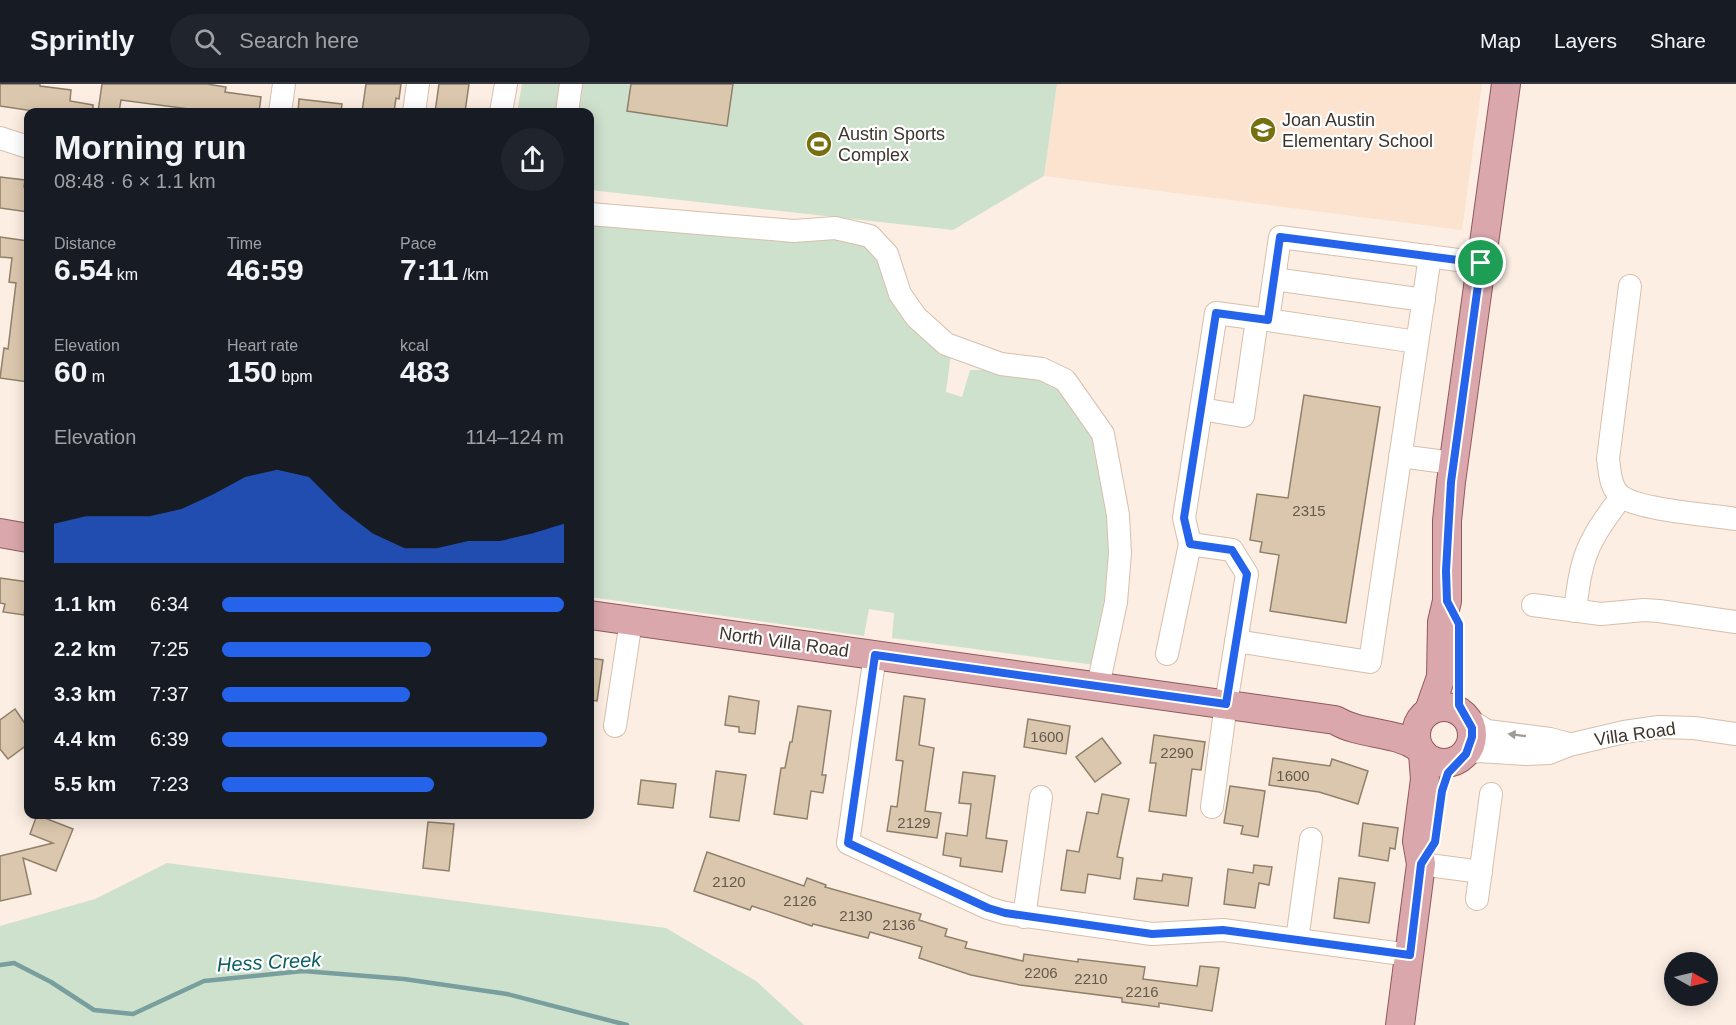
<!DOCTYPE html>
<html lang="en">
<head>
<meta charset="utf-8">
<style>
	:root { --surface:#171b24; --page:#20242c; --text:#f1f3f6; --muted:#9ea1a6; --line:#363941; --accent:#2563eb }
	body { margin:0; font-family:Helvetica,sans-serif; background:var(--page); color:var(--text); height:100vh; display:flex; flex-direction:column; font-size:22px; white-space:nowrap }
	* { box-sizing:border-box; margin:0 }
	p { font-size:20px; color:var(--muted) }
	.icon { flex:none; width:33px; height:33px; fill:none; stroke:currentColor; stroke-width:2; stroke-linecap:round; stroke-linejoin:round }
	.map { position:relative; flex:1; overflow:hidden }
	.panel { position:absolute; left:24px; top:24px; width:570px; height:711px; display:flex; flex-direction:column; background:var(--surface); border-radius:12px; box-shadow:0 3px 15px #0003 }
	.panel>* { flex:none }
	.needle { width:39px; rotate:98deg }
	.fabs { position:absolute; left:1664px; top:868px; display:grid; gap:12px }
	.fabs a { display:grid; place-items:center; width:54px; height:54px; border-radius:50%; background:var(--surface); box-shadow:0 3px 15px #0003; font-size:30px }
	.pin { position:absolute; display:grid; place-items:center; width:51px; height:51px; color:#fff; margin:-26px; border:3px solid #fff; border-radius:50%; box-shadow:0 2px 6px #0007 }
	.round { display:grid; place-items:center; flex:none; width:63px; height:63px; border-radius:32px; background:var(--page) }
	.summary { display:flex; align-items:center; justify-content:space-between; height:102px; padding:0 30px }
	h1 { font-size:33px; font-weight:700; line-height:45px }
	.metrics { display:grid; grid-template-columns:repeat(3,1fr); gap:9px; height:102px; padding:6px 30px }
	.metrics div { display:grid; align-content:center }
	.metrics b { font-size:30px; font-weight:700 }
	.metrics small { font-size:16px; font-weight:400 }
	.metrics p { font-size:16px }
	.chart { height:168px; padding:12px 30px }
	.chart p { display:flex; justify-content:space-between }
	.chart svg { width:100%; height:108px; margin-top:6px; fill:var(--accent); opacity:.7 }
	ul { padding:0 30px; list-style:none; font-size:20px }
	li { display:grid; grid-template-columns:96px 72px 1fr; align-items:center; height:45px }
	li i { height:15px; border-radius:8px; background:var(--accent) }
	header { display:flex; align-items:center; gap:36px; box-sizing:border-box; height:84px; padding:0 30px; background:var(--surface); border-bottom:2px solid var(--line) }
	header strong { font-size:28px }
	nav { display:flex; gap:33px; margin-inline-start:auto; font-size:21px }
	.search { width:420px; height:54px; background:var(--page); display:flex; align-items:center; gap:15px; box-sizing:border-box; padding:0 21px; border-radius:33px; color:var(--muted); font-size:22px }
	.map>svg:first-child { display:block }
</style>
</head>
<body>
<header>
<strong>Sprintly</strong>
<div class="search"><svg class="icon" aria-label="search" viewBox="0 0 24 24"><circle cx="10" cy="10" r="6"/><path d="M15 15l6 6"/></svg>Search here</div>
<nav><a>Map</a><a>Layers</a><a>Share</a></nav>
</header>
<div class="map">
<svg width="1736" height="941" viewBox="0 0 1736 941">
	<rect width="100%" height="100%" fill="#fceee3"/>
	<path fill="#fbe3d0" d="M1057 0H1482L1462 146 1044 92Z"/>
	<g fill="#cee1cd">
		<path d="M522 0H1057L1044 92 953 146 590 106V28H517Z"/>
		<path d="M590 134 863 154 951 270 946 308 962 313 970 286H1003L1053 295 1091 338 1110 417 1112 515 1095 581 892 554 894 529 869 525 864 552 590 513Z"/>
		<path d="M167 779 666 844 756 897 804 941H0V842L95 815Z"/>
	</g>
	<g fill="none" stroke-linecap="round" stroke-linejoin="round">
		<path stroke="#789e9e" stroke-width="4.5" d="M0 881 14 879 51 898 94 926 133 930 204 897 303 887 404 895 507 910 627 941"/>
	</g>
	<g fill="#dbc7ad" stroke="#90806b" stroke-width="1.5">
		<path d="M0 0H40V2L71 6 70 17 93 21V28H40L0 22Z"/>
		<path d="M102 0H207L226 3 225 8 261 13 259 28H212L121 16 119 28H98Z"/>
		<path d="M366 0H401L399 15 396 14 394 28H362Z"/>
		<path d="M439 0H469L465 28H435Z"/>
		<path d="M631 0H733L727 42 627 27Z"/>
		<path d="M299 15 342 20 341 28H298Z"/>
		<path d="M0 93 25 96 24 103 28 104V128L0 124Z"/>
		<path d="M0 153 28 157V298L0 294 4 264 8 265 16 199 9 198 12 174 0 173Z"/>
		<path d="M1304 311 1380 323 1346 539 1270 527 1279 471 1260 468 1262 458 1250 456 1257 410 1288 414Z"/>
		<path d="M0 494 28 498 24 531 3 528 5 520 0 519Z"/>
		<path d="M590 574 603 576 597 617 590 616Z"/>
		<path d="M729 612 759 617 755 650 739 648V643L725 641Z"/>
		<path d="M904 612 925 615 919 661 934 664 925 727 941 729 937 754 887 747 891 722 897 723 903 677 896 676Z"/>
		<path d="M798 622 831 627 822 691H826L823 709 811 707 807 735 774 730 781 684H785L790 658H792Z"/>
		<path d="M15 625 28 644V660L8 675 0 665V636Z"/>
		<path d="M1028 635 1070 642 1066 670 1024 663Z"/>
		<path d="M1154 651 1205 658 1201 686 1192 685 1186 732 1149 727 1156 679H1150Z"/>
		<path d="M1102 654 1121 679 1095 698 1076 673Z"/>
		<path d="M1273 674 1330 682 1332 675 1368 687 1358 720 1319 708 1269 701Z"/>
		<path d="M716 687 746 691 739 737 710 733Z"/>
		<path d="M963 688 995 692 986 754 1007 757 1002 788 960 782 961 774 943 771 946 749 967 752 971 720 959 719Z"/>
		<path d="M641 696 676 700 673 724 638 720Z"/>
		<path d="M1230 702 1265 707 1258 753 1241 750 1243 742 1224 739Z"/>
		<path d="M1102 710 1129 715 1117 773 1123 774 1120 795 1088 790 1085 809 1061 806 1067 766 1079 768 1087 728 1098 730Z"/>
		<path d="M37 731 73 745 56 787 23 774 31 810 0 817V772L53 759 30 750Z"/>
		<path d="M428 738 454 740 449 787 423 784Z"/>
		<path d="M1363 739 1398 744 1395 765 1390 764 1388 777 1359 772Z"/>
		<path d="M707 768 804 802 807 794 826 801 825 803 921 830 919 836 947 845 945 852 967 858 965 864 1023 877 1024 870 1078 878V875L1145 883 1143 895 1197 902 1200 882 1219 884 1212 927 1159 919V923L1122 918V914L1020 901 971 891 919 874 922 863 870 848 868 854 813 840 812 842 752 822 750 826 694 807Z"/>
		<path d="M1254 781 1272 783 1269 801 1259 799 1255 824 1224 820 1228 785 1253 789Z"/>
		<path d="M1163 790 1192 794 1188 822 1134 815 1137 794 1162 797Z"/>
		<path d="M1339 794 1375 799 1369 839 1334 834Z"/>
	</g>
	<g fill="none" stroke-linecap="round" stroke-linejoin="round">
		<g stroke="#d6bfad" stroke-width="24">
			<g id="minor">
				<path d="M280 28 284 0"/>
				<path d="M414 28 418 0"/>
				<path d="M501 28 506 0"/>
				<path d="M567 28 571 0"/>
				<path d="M0 54 28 63"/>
				<path d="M590 130 794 147 835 144 870 152 887 170 900 210 916 233 946 260 1001 280 1042 285 1065 296 1103 350 1118 431 1120 469 1116 518 1098 602"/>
				<path d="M1274 195 1424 216"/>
				<path d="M1630 202 1608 375C1610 388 1610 405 1622 413 1641 426 1710 431 1736 435"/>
				<path d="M1268 236 1417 258"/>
				<path d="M1201 325 1243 332 1257 235"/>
				<path d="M1400 372 1453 379"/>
				<path d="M1533 521 1601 530 1644 526 1659 527 1736 538"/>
				<path d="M1575 527C1578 502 1581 475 1594 453 1601 439 1612 426 1621 413"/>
				<path d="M1236 557 1370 578 1430 172"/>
				<path d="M1167 570 1190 460"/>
				<path d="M875 571 848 759 988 824 1005 829 1152 850 1223 846 1410 871"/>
				<path d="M1468 635 1487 647 1550 655 1565 659"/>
				<path d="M615 642 631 537"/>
				<path d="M1465 670 1478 667 1526 670 1549 669 1569 661 1624 648 1659 643 1694 644 1736 650"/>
				<path d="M1212 723 1226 620 1247 490 1232 466 1190 460 1184 434 1216 229 1268 236 1280 153 1481 179"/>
				<path d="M1421 780 1481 788"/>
				<path d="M1477 815 1491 710"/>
				<path d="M1024 833 1041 713"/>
				<path d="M1297 856 1311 755"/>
			</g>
		</g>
		<g stroke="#92595b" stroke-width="30">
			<g id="major">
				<path d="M0 449 28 454"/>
				<path d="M590 531 1335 636C1362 652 1392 646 1418 663"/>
				<circle cx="1444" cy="651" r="28"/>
				<path d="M1429 627 1441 593 1442 538 1447 517V437L1451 398 1506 0"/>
				<path d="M1400 941 1421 780 1417 757 1425 695 1423 670"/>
			</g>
		</g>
		<use href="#minor" stroke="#fff" stroke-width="22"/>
		<use href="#major" stroke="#d9a7ac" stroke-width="28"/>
	</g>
	<defs><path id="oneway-solid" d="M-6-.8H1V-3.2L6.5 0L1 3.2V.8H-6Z" transform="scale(1.5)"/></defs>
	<use fill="#9e9a96" href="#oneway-solid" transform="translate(1517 651) rotate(-173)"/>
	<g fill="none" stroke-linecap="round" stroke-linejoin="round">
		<g stroke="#fff" stroke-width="12">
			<path id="route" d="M1280 153 1481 179 1451 398 1446 487 1447 517 1459 540V621L1472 644V653L1466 670 1448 689 1442 707 1435 758 1421 780 1410 871 1223 846 1152 850 1005 829 988 824 848 759 875 571 1226 620 1247 490 1232 466 1190 460 1184 434 1216 229 1268 236Z"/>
		</g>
		<use href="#route" stroke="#2563eb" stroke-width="8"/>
	</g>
	<defs>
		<g id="school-disc" transform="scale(1.35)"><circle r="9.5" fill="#777011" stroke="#fefefe"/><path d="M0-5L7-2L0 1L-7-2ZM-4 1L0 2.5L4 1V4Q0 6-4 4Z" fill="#fff"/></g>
		<g id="stadium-disc" transform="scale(1.35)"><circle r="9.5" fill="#777011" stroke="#fefefe"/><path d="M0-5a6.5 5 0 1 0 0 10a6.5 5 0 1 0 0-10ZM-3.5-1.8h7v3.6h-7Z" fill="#fff"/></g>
	</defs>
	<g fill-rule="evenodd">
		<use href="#school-disc" x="1263" y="46"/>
		<use href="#stadium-disc" x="819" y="60"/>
	</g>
	<g text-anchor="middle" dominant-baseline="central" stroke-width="4.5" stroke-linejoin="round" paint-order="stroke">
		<g font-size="15" fill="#64594c">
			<text x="1309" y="426">2315</text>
			<text x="1047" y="652">1600</text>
			<text x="1177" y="668">2290</text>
			<text x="1293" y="691">1600</text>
			<text x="914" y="738">2129</text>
			<text x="729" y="797">2120</text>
			<text x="800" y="816">2126</text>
			<text x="856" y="831">2130</text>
			<text x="899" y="840">2136</text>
			<text x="1041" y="888">2206</text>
			<text x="1091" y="894">2210</text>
			<text x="1142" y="907">2216</text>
		</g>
		<g font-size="18" fill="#3d342c" stroke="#fefefe" text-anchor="start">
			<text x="1282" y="36">Joan Austin<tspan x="1282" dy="21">Elementary School</tspan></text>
			<text x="838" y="50">Austin Sports<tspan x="838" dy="21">Complex</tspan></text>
		</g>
		<g font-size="18" fill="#3d342c" stroke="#fefefe">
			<text transform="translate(784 558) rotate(8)">North Villa Road</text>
			<text transform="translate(1635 650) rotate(-8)">Villa Road</text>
		</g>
		<g font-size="20" font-style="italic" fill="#0c5e60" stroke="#fefefe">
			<text transform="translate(269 878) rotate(-3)">Hess Creek</text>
		</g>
	</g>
</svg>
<div class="fabs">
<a><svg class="needle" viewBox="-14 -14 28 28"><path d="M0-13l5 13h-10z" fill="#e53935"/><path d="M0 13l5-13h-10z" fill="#9ea1a6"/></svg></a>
</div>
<div class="pin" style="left:1481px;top:179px;background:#1e9e55"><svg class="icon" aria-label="arrive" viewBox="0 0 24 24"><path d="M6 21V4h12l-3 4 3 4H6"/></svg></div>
<section class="panel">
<div class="summary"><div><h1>Morning run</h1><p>08:48 · 6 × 1.1 km</p></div><a class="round"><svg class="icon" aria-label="share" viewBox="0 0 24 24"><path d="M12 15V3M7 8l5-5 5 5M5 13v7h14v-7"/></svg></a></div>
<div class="metrics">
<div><p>Distance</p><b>6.54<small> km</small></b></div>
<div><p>Time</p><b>46:59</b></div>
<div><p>Pace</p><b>7:11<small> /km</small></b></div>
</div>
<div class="metrics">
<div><p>Elevation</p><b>60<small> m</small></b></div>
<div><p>Heart rate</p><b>150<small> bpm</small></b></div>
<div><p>kcal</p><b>483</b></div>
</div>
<div class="chart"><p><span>Elevation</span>114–124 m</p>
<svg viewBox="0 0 160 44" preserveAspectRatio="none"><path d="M0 44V28L10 25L20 25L30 25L40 22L50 16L60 9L70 6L80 9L90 22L100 32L110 38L120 38L130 35L140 35L150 32L160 28V44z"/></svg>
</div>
<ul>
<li><b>1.1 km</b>6:34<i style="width:100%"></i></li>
<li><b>2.2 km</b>7:25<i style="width:61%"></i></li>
<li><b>3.3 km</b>7:37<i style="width:55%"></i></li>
<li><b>4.4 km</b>6:39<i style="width:95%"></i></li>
<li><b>5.5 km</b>7:23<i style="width:62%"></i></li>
</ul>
</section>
</div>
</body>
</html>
